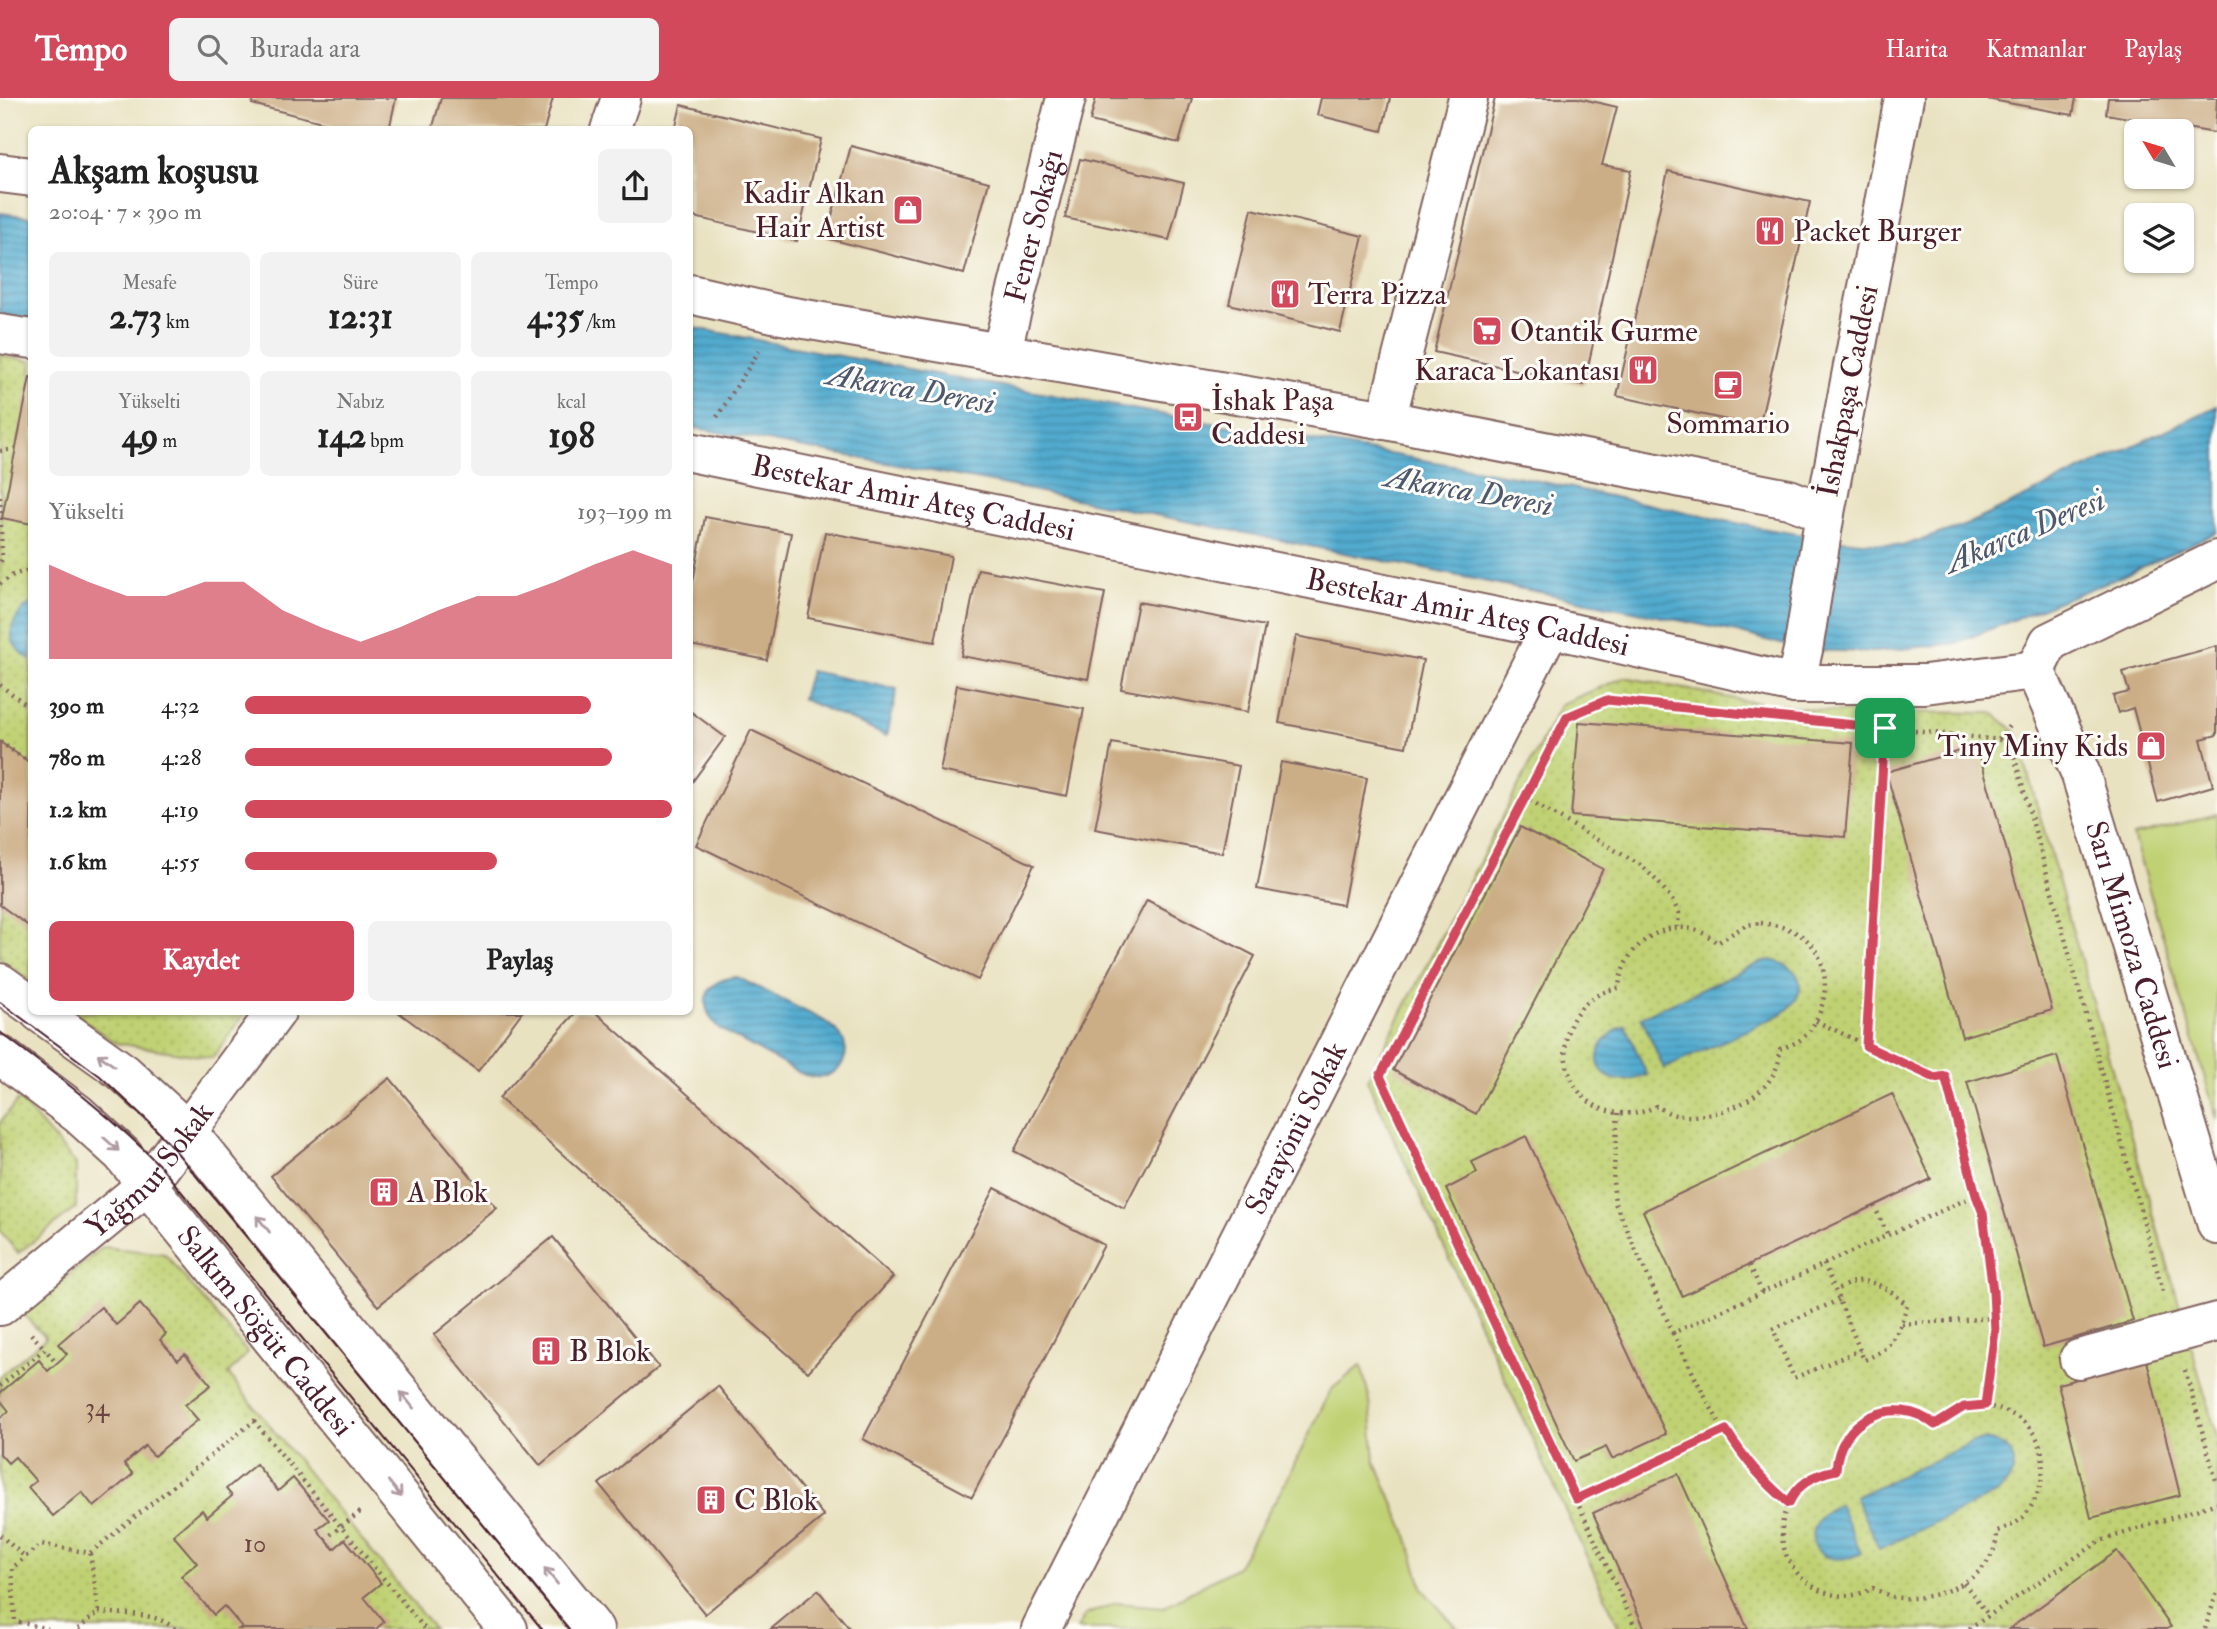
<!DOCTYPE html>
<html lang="tr">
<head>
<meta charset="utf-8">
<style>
	:root { --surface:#fff; --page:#f2f2f2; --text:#222; --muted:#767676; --accent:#d1495b }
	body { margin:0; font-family:"IM FELL Double Pica",serif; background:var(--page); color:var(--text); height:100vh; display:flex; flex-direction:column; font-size:26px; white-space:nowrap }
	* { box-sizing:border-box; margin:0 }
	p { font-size:23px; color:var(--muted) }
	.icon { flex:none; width:38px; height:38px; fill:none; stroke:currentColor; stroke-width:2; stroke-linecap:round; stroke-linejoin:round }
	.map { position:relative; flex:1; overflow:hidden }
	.panel { position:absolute; left:28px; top:28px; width:665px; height:889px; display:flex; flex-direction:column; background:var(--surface); border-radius:10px; box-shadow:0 2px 5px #0004 }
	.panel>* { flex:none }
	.needle { width:46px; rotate:308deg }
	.controls { position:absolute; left:2124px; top:21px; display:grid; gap:14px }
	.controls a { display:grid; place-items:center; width:70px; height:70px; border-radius:10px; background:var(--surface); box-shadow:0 2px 5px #0004; font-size:35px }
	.pin { position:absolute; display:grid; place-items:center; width:60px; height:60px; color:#fff; margin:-30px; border-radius:14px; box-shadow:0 4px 10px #0006 }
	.round { display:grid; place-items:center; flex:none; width:74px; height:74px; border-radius:10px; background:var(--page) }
	.overview { display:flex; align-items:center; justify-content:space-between; height:119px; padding:0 21px }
	h1 { font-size:38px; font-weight:700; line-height:52px }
	.metrics { display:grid; grid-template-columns:repeat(3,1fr); gap:10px; height:119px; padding:7px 21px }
	.metrics div { display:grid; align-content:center; border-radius:10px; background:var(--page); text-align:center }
	.metrics b { font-size:35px; font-weight:700 }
	.metrics small { font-size:19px; font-weight:400 }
	.metrics p { font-size:19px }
	.chart { height:196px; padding:14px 21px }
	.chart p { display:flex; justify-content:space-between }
	.chart svg { width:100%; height:126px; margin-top:7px; fill:var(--accent); opacity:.7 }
	.action { display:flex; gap:14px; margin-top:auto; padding:14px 21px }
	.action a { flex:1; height:80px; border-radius:10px; background:var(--accent); color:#fff; font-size:28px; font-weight:700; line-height:80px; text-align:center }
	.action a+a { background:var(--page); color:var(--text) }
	ul { padding:0 21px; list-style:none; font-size:23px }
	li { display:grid; grid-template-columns:112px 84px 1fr; align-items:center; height:52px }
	li i { height:18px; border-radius:9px; background:var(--accent) }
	header { display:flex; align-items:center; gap:42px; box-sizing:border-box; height:98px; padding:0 35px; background:var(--accent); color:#fff }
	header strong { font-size:33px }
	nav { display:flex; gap:38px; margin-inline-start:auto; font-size:24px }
	.search { width:490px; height:63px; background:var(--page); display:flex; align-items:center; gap:18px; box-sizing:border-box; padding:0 24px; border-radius:10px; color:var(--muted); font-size:26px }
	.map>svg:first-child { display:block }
</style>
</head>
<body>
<header>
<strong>Tempo</strong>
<div class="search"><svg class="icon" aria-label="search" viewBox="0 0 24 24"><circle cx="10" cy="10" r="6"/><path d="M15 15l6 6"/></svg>Burada ara</div>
<nav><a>Harita</a><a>Katmanlar</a><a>Paylaş</a></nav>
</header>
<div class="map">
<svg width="2217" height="1531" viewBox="0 0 2217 1531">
	<defs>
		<pattern id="garden-dots" width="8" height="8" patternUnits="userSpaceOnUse" patternTransform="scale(1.75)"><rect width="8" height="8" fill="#c0d173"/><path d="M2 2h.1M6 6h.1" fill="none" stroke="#a6b364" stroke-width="1.8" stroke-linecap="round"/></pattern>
		<pattern id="water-rules" width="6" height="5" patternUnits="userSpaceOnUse" patternTransform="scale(1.75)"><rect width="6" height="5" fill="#51abcf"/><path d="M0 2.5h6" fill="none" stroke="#458ba8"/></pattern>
	</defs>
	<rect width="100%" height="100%" fill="#fdfcf7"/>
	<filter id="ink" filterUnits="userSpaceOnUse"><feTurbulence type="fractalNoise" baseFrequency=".0143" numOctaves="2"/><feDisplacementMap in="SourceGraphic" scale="14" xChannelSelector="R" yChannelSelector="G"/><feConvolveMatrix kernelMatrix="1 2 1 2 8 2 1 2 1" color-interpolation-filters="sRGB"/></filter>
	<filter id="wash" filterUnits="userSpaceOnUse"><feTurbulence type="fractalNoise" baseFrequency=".00686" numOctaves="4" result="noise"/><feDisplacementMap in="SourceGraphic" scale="28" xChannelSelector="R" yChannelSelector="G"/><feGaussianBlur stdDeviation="1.57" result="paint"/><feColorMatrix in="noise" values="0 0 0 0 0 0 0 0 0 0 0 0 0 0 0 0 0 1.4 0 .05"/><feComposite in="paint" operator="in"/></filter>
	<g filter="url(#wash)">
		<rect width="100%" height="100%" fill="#e9e2c1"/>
		<g fill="#c0d173" stroke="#85784f" stroke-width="2">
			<path d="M2217 716V1021L2133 738Z"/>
			<path d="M1361 1267 1370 1303 1375 1363 1406 1434 1423 1492 1458 1531H1077L1085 1517 1116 1505 1164 1509 1237 1469 1285 1385 1331 1292Z"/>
		</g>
		<g fill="url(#garden-dots)" stroke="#85784f" stroke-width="2">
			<path d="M0 257 31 263V884L0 861Z"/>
			<path d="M1625 579 1745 603 1832 614 1993 615 2016 634 2217 1339V1531H1620L1367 982 1561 606Z"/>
			<path d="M72 914H246L213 960 115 945Z"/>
			<path d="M19 1001 76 1066V1110L18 1155 0 1133V1024Z"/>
			<path d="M103 1149 165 1156 248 1255 228 1276 434 1531H0V1278L46 1240 22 1215Z"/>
		</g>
		<g fill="url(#water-rules)" stroke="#4e657d" stroke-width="2">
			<path d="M0 115 31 119V222L0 217Z"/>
			<path d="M690 229 961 281 1520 379 1755 429 1822 440 1902 448 1966 427 2217 308V434L2122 478 1956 545 1874 554 1803 552 1737 534 991 384 690 329Z"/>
			<path d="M31 505H32L31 562C27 558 20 555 17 550 4 533 17 515 31 505Z"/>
			<path d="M810 573 897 591 887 638 802 601Z"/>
			<path d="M1771 862C1806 870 1809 895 1782 916L1664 971 1641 919 1759 865Z"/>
			<path d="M737 879 823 922C832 929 843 936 845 948 849 963 835 978 820 979 812 980 805 977 798 974L720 931C696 909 703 881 737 879Z"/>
			<path d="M1625 927 1647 977C1598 998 1577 952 1625 927Z"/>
			<path d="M1985 1342C2021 1349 2022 1374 1996 1396L1879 1451 1855 1399 1973 1344Z"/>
			<path d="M1839 1406 1861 1455C1814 1478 1791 1427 1839 1406Z"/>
		</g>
		<g id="blocks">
			<g fill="#ccae86">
				<path d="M254 0H396L389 32H353L252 6Z"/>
				<path d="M441 0H553L544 32H432Z"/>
				<path d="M1096 0H1192L1179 45 1090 23Z"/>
				<path d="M1321 0H1390L1382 33 1317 17Z"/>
				<path d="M1495 0H1578L1617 9 1602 67 1631 72 1584 287 1434 254Z"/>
				<path d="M1981 0H2076L2073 17Z"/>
				<path d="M2108 0H2217L2215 35 2106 16Z"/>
				<path d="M681 7 821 41 797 143 690 118V32H675Z"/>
				<path d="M851 48 989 84 964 176 826 140Z"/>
				<path d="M1080 61 1184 85 1169 142 1065 120Z"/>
				<path d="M1668 73 1810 104 1759 329 1617 298Z"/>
				<path d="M1252 111 1363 138 1340 234 1229 206Z"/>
				<path d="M30 279H32V426L2 420Z"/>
				<path d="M705 419 791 435 767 562 690 547V500Z"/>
				<path d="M825 434 951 458 935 544 808 520Z"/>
				<path d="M978 471 1105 495 1088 581 961 558Z"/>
				<path d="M1138 504 1265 528 1248 614 1121 591Z"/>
				<path d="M1296 538 1423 562 1406 649 1279 625Z"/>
				<path d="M2217 548V637L2201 641 2213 688 2158 704 2133 610 2118 615 2113 598 2129 594 2123 574Z"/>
				<path d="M957 587 1084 611 1067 698 940 673Z"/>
				<path d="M690 613 725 639 690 687Z"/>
				<path d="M1579 624 1853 645 1845 739 1571 718Z"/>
				<path d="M751 632 1034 767 978 882 696 747Z"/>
				<path d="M0 644 32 666 30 829 0 807Z"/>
				<path d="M1112 645 1239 668 1222 755 1095 731Z"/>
				<path d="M1977 648 2052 912 1962 939 1886 674Z"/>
				<path d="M1281 664 1367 680 1343 807 1257 791Z"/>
				<path d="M1520 729 1603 771 1476 1016 1393 972Z"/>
				<path d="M1147 802 1255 858 1124 1110 1014 1053Z"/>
				<path d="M398 914H522L478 973Z"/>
				<path d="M576 914H595L893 1179 808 1274 499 1000Z"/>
				<path d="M2057 958 2133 1223 2043 1249 1967 984Z"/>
				<path d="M390 980 497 1110 378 1208 271 1078Z"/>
				<path d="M1892 996 1931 1081 1682 1198 1643 1113Z"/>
				<path d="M1526 1038 1666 1336 1612 1361 1606 1349 1574 1363 1446 1091 1477 1075 1472 1064Z"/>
				<path d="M995 1090 1104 1147 972 1399 863 1341Z"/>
				<path d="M553 1139 659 1269 540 1367 434 1237Z"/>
				<path d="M140 1206 166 1236 160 1242 178 1262 185 1256 211 1287 185 1307 198 1322 154 1358 145 1348 124 1366 133 1376 94 1409 82 1394 53 1418 28 1389 36 1383 15 1359 8 1365 0 1356V1320L9 1313 0 1302V1295L39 1262 48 1273 67 1256 58 1246 101 1209 116 1227Z"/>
				<path d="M2147 1263 2180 1397 2091 1420 2058 1286Z"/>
				<path d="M718 1288 824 1418 705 1516 599 1386Z"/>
				<path d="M256 1366 278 1393 293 1380 329 1422 317 1431 325 1441 334 1451 345 1441 381 1485 364 1499 384 1524 376 1531H239L242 1529 224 1508 214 1517 181 1478 197 1465 173 1437 202 1412 207 1419 232 1398 226 1391Z"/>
				<path d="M1678 1376 1748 1531H1645L1593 1415Z"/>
				<path d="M2117 1453 2171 1529 2167 1531H2009Z"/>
				<path d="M818 1492 850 1531H771Z"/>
			</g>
		</g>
	</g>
	<g filter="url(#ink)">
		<use href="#blocks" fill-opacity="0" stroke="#826360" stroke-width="2"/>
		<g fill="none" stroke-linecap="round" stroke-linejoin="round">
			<g stroke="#826360" stroke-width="42">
				<g id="minor">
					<path d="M0 236 32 241"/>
					<path id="s1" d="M1001 255 1066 0"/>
					<path d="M1386 322 1468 0"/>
					<path id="s2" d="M690 354 1550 530 1795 586"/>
					<path d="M2035 572 2049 544 2217 462"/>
					<path id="s3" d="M0 1208 148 1086 276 914"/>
					<path d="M2079 1261 2217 1224"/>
					<path id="s4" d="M1041 1531 1550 530"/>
				</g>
			</g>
			<g stroke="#826360" stroke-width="42">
				<g id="major">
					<path id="s5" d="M1904 0 1825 415 1803 552 1795 586H1925L2035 572 2080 674 2217 1127"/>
					<path d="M610 32 621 0"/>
					<path d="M0 75 32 79"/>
					<path d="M690 196 782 217 1386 322 1789 401 1825 415"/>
					<path d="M0 885 32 908"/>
					<path d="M39 914 124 975 186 1032 594 1531"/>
					<path id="s6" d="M0 957 78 1016 122 1056 508 1531"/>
				</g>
			</g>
			<g stroke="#826360" stroke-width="4.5" stroke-dasharray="2 5" stroke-linecap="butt">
				<path d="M717 319 759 253"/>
				<path d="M0 353 16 351"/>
				<path d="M0 399 2 461 0 465"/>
				<path d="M0 486 13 477 32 471"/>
				<path d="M0 587 32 611"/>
				<path d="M1887 630 2010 643 2164 1197"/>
				<path d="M1999 641 2009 628"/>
				<path d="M0 644 32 666"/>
				<path d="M1524 699 1642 768 1658 784 1671 800 1679 815 1678 829"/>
				<path d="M1761 825C1778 827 1798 832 1810 845 1833 870 1828 915 1804 939 1797 945 1788 948 1780 951 1780 999 1716 1024 1676 1017 1669 1016 1662 1011 1656 1008 1644 1015 1633 1016 1619 1015 1552 1009 1543 903 1619 890 1622 842 1679 809 1717 845L1746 827Z"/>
				<path d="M1816 923 1935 980 1945 978 1976 1097"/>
				<path d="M1866 948 1885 630"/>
				<path d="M1618 1015 1613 1083 1615 1105 1673 1235 1976 1097 1983 1115 1993 1193 1995 1233 1985 1307"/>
				<path d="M1874 1108 1888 1137"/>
				<path d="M1824 1166 1864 1262C1892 1251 1899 1235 1907 1207 1896 1196 1879 1184 1862 1183 1854 1182 1843 1189 1835 1192"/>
				<path d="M1750 1167 1762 1195"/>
				<path d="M1839 1202 1773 1231 1794 1280 1860 1252"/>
				<path d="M1902 1226 1994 1220"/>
				<path d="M1673 1235C1699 1286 1723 1343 1764 1384 1772 1392 1781 1398 1789 1405"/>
				<path d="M31 1236 45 1251"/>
				<path d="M2185 1272 2217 1386"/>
				<path d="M0 1288 45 1251 56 1265"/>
				<path d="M1978 1307C1999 1309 2022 1317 2034 1336 2051 1360 2042 1401 2021 1421 2014 1427 2006 1430 1997 1433 1998 1481 1933 1506 1893 1499 1887 1497 1879 1493 1873 1490 1859 1498 1842 1500 1827 1495 1763 1472 1768 1384 1836 1372 1837 1322 1896 1294 1935 1327L1964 1309Z"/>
				<path d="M1575 1401 1726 1332"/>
				<path d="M0 1437 25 1459"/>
				<path d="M325 1441 360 1414"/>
				<path d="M1964 1485 1989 1518"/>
				<path d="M99 1514C124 1517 155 1513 175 1531"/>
				<path d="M48 1531 15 1523 12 1470 41 1446 90 1455 254 1323 425 1531"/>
				<path d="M78 1531 99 1514 90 1455"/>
				<path d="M1636 1531 1380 978 1567 619 1607 602 1715 613"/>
				<path d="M1969 1531 2100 1443 2217 1405"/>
				<path d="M2205 1531 2217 1494"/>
			</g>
			<use href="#minor" stroke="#fff" stroke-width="38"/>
			<use href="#major" stroke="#fff" stroke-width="38"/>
			<g stroke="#4a1f2b" stroke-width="2">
				<path d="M0 904 100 978 149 1024 174 1051 569 1531"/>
				<path d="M0 934C56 977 112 1018 161 1069L542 1531"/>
			</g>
		</g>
		<defs><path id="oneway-shaft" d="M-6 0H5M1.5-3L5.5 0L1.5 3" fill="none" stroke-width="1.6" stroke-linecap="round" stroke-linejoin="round" transform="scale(1.75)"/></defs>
		<g stroke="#ae9aa0">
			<use href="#oneway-shaft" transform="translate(106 962) rotate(-144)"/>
			<use href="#oneway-shaft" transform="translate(111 1046) rotate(42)"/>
			<use href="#oneway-shaft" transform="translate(263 1126) rotate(-129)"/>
			<use href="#oneway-shaft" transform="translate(407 1302) rotate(-129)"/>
			<use href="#oneway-shaft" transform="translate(395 1391) rotate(51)"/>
			<use href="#oneway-shaft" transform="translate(551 1478) rotate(-129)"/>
		</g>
	</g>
	<g fill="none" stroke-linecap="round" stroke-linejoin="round" filter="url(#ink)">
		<g stroke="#fff" stroke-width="14">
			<path id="route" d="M1607 602 1885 630 1866 948 1935 980 1945 978 1976 1097 1983 1115 1993 1193 1995 1233 1985 1307 1964 1309 1935 1327C1895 1294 1838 1322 1836 1372 1815 1376 1798 1385 1789 1405 1763 1383 1745 1362 1726 1332L1576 1401 1380 978 1567 619Z"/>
		</g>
		<use href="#route" stroke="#d1495b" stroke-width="9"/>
	</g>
	<defs>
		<g id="shop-square" transform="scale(1.575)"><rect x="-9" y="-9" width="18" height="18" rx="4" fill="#d1495b" stroke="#fdfcf7"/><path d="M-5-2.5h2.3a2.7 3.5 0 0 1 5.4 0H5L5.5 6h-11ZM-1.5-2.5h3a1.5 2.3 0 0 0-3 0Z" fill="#fff"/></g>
		<g id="restaurant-square" transform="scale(1.575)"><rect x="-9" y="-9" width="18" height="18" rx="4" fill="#d1495b" stroke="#fdfcf7"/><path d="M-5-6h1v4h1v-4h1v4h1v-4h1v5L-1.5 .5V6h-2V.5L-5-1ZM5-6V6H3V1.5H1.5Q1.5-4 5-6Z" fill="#fff"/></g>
		<g id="supermarket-square" transform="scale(1.575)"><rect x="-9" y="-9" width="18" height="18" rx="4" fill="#d1495b" stroke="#fdfcf7"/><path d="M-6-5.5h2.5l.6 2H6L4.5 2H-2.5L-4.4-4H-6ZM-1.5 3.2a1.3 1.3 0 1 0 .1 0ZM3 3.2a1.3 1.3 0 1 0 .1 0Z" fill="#fff"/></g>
		<g id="cafe-square" transform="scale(1.575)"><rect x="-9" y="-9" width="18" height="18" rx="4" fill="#d1495b" stroke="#fdfcf7"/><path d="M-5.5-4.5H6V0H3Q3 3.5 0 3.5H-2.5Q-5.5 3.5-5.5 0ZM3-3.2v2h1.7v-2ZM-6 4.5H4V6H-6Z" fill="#fff"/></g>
		<g id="bus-square" transform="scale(1.575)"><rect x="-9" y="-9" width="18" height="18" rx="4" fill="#d1495b" stroke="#fdfcf7"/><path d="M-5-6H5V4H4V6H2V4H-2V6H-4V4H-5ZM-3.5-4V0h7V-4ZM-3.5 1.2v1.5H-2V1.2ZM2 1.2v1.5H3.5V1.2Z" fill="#fff"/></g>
		<g id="building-square" transform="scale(1.575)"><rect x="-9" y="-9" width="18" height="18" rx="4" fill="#d1495b" stroke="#fdfcf7"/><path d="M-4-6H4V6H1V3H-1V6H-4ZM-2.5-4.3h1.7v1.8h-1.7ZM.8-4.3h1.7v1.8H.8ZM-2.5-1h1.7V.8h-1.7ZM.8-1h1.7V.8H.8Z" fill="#fff"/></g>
	</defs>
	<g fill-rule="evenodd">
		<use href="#shop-square" x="908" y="112"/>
		<use href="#restaurant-square" x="1770" y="133"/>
		<use href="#restaurant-square" x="1285" y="196"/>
		<use href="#supermarket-square" x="1487" y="233"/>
		<use href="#restaurant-square" x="1643" y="272"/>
		<use href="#cafe-square" x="1728" y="287"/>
		<use href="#bus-square" x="1188" y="319"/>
		<use href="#shop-square" x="2151" y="648"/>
		<use href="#building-square" x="384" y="1094"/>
		<use href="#building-square" x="546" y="1253"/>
		<use href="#building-square" x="711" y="1402"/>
	</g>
	<g text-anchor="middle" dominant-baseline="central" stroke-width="6" stroke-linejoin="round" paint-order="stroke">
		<g font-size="26" fill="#6a4342">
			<text x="97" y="1310">34</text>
			<text x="255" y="1446">10</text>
		</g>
		<g font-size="30" fill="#4a1f2b" stroke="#fdfcf7" text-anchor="start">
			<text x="885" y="95" text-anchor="end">Kadir Alkan<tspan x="885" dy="34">Hair Artist</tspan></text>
			<text x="1793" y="133">Packet Burger</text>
			<text x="1308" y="196">Terra Pizza</text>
			<text x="1510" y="233">Otantik Gurme</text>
			<text x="1620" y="272" text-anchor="end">Karaca Lokantası</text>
			<text x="1211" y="302">İshak Paşa<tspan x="1211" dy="34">Caddesi</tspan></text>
			<text x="1728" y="325" text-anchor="middle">Sommario</text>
			<text x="2128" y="648" text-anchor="end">Tiny Miny Kids</text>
			<text x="407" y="1094">A Blok</text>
			<text x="569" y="1253">B Blok</text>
			<text x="734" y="1402">C Blok</text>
		</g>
		<g font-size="30" fill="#4a1f2b" stroke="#fdfcf7">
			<text stroke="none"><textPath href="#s1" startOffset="131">Fener Sokağı</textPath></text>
			<text transform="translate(1848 293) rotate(-79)">İshakpaşa Caddesi</text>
			<text stroke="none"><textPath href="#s2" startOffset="228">Bestekar Amir Ateş Caddesi</textPath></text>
			<text stroke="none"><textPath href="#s2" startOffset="794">Bestekar Amir Ateş Caddesi</textPath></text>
			<text stroke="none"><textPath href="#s5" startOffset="1129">Sarı Mimoza Caddesi</textPath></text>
			<text stroke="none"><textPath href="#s4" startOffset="562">Sarayönü Sokak</textPath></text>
			<text stroke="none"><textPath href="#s3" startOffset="203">Yağmur Sokak</textPath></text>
			<text stroke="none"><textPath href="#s6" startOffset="385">Salkım Söğüt Caddesi</textPath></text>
		</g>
		<g font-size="32" font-style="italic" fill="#4d576d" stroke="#fdfcf7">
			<text transform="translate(911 291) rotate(10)">Akarca Deresi</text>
			<text transform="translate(1469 393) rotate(10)">Akarca Deresi</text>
			<text transform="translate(2025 433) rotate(-23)">Akarca Deresi</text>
		</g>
	</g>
</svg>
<div class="controls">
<a><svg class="needle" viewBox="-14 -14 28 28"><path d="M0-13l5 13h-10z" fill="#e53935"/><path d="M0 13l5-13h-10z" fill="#767676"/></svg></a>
<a><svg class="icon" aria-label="layers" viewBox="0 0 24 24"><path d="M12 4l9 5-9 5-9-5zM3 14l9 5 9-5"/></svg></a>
</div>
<div class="pin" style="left:1885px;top:630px;background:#1e9e55"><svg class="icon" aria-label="arrive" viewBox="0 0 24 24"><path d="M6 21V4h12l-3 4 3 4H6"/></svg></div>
<section class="panel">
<div class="overview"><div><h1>Akşam koşusu</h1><p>20:04 · 7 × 390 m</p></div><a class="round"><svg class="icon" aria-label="share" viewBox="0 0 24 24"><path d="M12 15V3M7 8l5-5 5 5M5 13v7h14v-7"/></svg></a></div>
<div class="metrics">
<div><p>Mesafe</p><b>2.73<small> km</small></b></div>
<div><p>Süre</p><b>12:31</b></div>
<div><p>Tempo</p><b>4:35<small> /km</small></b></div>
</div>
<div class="metrics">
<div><p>Yükselti</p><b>49<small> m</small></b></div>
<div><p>Nabız</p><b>142<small> bpm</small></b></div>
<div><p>kcal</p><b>198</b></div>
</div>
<div class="chart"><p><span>Yükselti</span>193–199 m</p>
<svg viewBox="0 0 160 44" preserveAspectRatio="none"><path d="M0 44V11L10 17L20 22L30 22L40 17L50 17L60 27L70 33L80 38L90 33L100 27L110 22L120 22L130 17L140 11L150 6L160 11V44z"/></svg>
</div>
<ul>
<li><b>390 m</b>4:32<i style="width:81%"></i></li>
<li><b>780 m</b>4:28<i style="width:86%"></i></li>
<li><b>1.2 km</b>4:19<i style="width:100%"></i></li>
<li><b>1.6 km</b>4:55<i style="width:59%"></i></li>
</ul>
<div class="action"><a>Kaydet</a><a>Paylaş</a></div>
</section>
</div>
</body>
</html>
